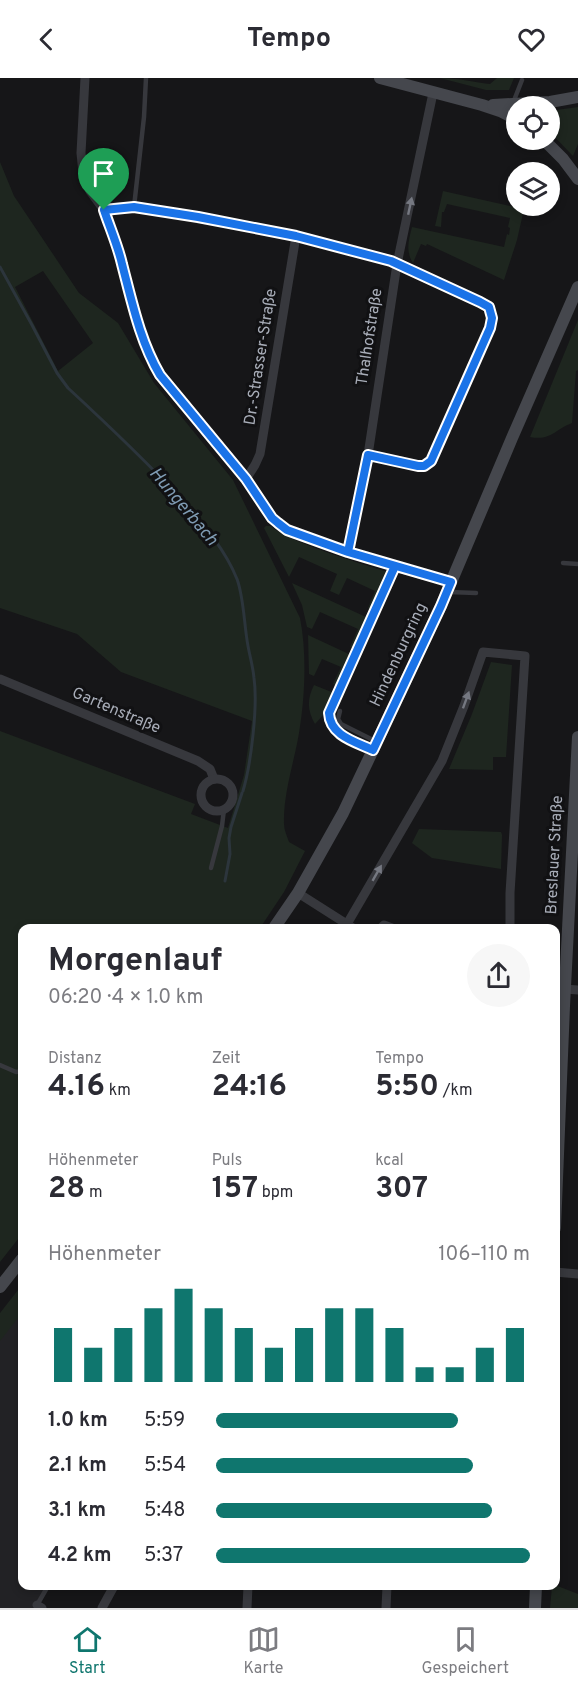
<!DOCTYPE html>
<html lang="de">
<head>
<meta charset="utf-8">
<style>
	:root { --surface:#fff; --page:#f7f7f7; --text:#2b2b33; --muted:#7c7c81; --line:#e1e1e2; --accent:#0f766e }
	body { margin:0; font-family:Overpass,sans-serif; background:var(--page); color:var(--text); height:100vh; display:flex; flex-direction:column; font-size:22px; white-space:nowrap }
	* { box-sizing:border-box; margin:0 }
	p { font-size:20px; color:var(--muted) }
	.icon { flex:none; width:33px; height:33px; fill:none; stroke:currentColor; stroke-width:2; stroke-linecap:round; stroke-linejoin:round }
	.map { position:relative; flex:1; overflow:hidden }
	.side { position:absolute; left:18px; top:846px; width:542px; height:666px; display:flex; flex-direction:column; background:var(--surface); border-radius:12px; box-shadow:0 3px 9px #0003 }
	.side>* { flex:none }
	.buttons { position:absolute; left:506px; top:18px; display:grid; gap:12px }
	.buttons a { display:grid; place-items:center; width:54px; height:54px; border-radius:50%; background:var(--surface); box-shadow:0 3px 9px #0003; font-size:30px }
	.pin { position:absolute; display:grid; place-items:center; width:51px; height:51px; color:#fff; margin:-62px -26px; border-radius:50% 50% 50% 0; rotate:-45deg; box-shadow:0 0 6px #0007 }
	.pin .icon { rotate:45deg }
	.round { display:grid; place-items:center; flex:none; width:63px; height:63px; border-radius:32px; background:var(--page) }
	.overview { display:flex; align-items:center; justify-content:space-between; height:102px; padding:0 30px }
	h1 { font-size:33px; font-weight:700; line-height:45px }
	.stats { display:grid; grid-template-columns:repeat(3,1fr); gap:9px; height:102px; padding:6px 30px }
	.stats div { display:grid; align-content:center }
	.stats b { font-size:30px; font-weight:700 }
	.stats small { font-size:16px; font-weight:400 }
	.stats p { font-size:16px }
	.chart { height:168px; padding:12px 30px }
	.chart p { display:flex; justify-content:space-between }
	.chart svg { width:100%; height:108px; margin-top:6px; stroke:var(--accent); stroke-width:6 }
	ul { padding:0 30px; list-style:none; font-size:20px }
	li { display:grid; grid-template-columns:96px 72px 1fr; align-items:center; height:45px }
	li i { height:15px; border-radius:8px; background:var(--accent) }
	header { display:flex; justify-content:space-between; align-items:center; height:78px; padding:0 30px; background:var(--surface); font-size:27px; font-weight:700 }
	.menu { display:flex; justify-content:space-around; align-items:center; height:84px; border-top:2px solid var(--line); background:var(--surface); font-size:16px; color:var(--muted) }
	.menu a { display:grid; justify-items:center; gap:3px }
	.menu .current { color:var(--accent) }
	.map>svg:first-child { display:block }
</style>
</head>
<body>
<header><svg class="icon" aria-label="back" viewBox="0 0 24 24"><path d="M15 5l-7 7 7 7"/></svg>Tempo<svg class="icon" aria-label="heart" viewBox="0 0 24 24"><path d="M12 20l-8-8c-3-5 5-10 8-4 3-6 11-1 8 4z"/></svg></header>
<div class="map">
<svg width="578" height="1530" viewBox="0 0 578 1530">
	<rect width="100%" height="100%" fill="#161618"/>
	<path fill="#222225" d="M22 1232V1508H46L33 1530H0V1259Z"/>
	<g fill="#1e261f" fill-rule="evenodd">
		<path d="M440 0C457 0 473 4 490 6L497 0H514L509 12H486Z"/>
		<path d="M578 29V66L573 78 549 53V33Z"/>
		<path d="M0 84 14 118 79 215 118 245 154 305 233 402 300 540C307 575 305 620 299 655 294 685 283 716 284 746 284 752 287 758 289 764L305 773 284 814 260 850H22V1156L0 1184V653L195 726 191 736 228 750 244 697 252 643 121 594 77 556 0 530ZM43 193 93 265 58 293 15 209Z"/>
		<path d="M443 113 524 131 517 162 504 202 427 166 426 168 421 166 413 185C405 173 409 161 412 149L504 169 507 156 509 157 510 150 508 149 510 140 447 126 444 134H442L441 149 435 148Z"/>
		<path d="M578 242V292L576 293 572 345C554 352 551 363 530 359Z"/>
		<path d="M266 448H271C285 463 365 487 388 494L371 532 368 530 375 513 347 500 339 517 330 513 337 496 299 479 289 499 264 450Z"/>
		<path d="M292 505 366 539 360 550 362 552 354 570 350 569 358 551 320 534 312 551 307 549 302 527Z"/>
		<path d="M308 557 351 577 337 608 333 606 341 589 322 581 314 598 309 596Z"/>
		<path d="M491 584 512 587 506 679H493V692L449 691 472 636Z"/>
		<path d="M314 607 334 615 324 636 315 646C307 632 307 621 314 607Z"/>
		<path d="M419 751 501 754 502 757 501 791 432 780 412 765Z"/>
		<path d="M22 1207V1235L0 1263V1235Z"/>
		<path d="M555 1507 578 1516V1530H550L552 1508Z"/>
	</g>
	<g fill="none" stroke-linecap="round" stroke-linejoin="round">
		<g stroke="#2c353c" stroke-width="3">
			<path d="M0 189 32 247 57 295 68 310C107 346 146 383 182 422 203 446 225 471 237 501 244 520 244 547 248 568 250 579 253 589 254 600 258 628 251 686 243 713"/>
			<path d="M225 803 230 776 229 760 231 749 242 715"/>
		</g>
		<g stroke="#37383d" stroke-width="4.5">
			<path d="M513 25 522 2"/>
			<path d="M134 129 144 39 146 0"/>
			<path d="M563 485 578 486"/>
			<path d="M449 514 476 515"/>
			<path d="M340 633 338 641 341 646 375 663"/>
			<path d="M371 671C354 663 330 657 329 635L394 489"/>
			<path d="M211 790 222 748 224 731"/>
			<path d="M0 987 16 994 22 993"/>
			<path d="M37 1527 48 1508"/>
		</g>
		<g stroke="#37383d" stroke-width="9">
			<path d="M85 0 81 75 83 95 90 113 104 132 122 183 133 231 149 278 161 297 246 401 272 440C286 453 304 458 322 464 364 480 407 494 451 504"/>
			<path d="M104 132 134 129 198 139 296 158 391 183 489 229 492 240 490 250 431 383 424 388H418L368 377"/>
			<path d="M246 401 255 387 260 376 296 158"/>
			<path d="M347 474 368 377 397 186 433 15"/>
			<path d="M0 601 198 683 210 691 214 701"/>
			<circle cx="217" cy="717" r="16"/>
			<path d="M298 815 353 850"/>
			<path d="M347 846 442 683 464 628 483 574 525 578 510 815V850"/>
			<path d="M381 850 384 847 392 850"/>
			<path d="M565 911 578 912"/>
			<path d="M555 1194 578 1196"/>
			<path d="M37 1527 42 1530"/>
			<path d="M102 1530 114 1508"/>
			<path d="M247 1530 248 1508"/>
			<path d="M386 1530 387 1508"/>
		</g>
		<g stroke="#45474d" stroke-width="12">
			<path d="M380 0 482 27 500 33 516 41"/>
			<path d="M493 27 550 24 578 19"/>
			<path d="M544 62 563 81 578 101"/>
			<path d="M274 850 298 815 343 735 373 672 441 528 512 360 578 209"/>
			<path d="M555 1150 564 928 578 659"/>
			<path d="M0 1209 22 1181"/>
			<path d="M535 1530 536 1508"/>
		</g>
	</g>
	<defs><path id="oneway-solid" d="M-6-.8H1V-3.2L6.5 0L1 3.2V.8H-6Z" transform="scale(1.5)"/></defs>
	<g fill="#757881">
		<use href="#oneway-solid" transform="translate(410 128) rotate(-78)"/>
		<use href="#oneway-solid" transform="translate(466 622) rotate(-70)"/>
		<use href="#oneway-solid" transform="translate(377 795) rotate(-60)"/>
	</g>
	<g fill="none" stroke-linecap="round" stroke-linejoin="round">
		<g stroke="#fff" stroke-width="12">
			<path id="route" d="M104 132C110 150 118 168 122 186 132 224 140 263 160 297L246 401 272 440 278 445 287 452 348 474 395 488 329 635C330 658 356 664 373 672L441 528 451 504 348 474 368 377 418 388H424L431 383 490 250 492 240 489 229 480 224 391 183 296 158 198 139 134 129 104 132"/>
		</g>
		<use href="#route" stroke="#1a73e8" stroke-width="8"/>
	</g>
	<g text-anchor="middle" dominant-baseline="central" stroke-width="6" stroke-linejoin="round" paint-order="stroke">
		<g font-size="16" fill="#a8adb8" stroke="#111113">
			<text transform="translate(370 259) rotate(-81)">Thalhofstraße</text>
			<text transform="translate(261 279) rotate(-81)">Dr.-Strasser-Straße</text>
			<text transform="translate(399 577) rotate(-65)">Hindenburgring</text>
			<text transform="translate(116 633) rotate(23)">Gartenstraße</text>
			<text transform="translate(555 777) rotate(-87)">Breslauer Straße</text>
		</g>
		<g font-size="18" font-style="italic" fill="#7f9bb3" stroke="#111113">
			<text transform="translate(183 429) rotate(50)">Hungerbach</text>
		</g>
	</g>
</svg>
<div class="buttons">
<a><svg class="icon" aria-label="locate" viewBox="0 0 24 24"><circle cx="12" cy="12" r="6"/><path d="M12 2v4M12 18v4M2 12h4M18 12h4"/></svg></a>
<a><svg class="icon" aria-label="layers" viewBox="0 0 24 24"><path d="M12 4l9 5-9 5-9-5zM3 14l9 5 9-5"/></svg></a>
</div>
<div class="pin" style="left:104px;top:132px;background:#1e9e55"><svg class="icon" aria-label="arrive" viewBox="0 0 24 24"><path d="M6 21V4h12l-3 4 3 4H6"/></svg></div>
<section class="side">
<div class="overview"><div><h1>Morgenlauf</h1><p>06:20 · 4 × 1.0 km</p></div><a class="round"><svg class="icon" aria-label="share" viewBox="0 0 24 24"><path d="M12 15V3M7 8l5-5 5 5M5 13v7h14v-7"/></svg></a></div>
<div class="stats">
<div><p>Distanz</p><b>4.16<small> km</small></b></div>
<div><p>Zeit</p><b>24:16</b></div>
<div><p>Tempo</p><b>5:50<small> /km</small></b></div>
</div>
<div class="stats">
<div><p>Höhenmeter</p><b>28<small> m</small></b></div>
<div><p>Puls</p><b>157<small> bpm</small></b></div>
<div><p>kcal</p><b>307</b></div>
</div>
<div class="chart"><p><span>Höhenmeter</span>106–110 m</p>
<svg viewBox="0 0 160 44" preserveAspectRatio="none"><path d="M5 44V22M15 44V30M25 44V22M35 44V14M45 44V6M55 44V14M65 44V22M75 44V30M85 44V22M95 44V14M105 44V14M115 44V22M125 44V38M135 44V38M145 44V30M155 44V22"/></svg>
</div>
<ul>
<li><b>1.0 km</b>5:59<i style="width:77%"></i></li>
<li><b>2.1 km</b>5:54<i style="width:82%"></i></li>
<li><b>3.1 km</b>5:48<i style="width:88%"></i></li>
<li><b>4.2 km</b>5:37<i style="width:100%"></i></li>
</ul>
</section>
</div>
<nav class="menu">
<a class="current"><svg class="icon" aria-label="home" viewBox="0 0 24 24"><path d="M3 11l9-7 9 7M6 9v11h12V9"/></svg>Start</a>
<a><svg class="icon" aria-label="map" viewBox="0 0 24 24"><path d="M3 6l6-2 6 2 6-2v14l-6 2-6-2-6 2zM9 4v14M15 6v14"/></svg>Karte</a>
<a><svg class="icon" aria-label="saved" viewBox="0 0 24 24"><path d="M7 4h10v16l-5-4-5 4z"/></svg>Gespeichert</a>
</nav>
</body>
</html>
